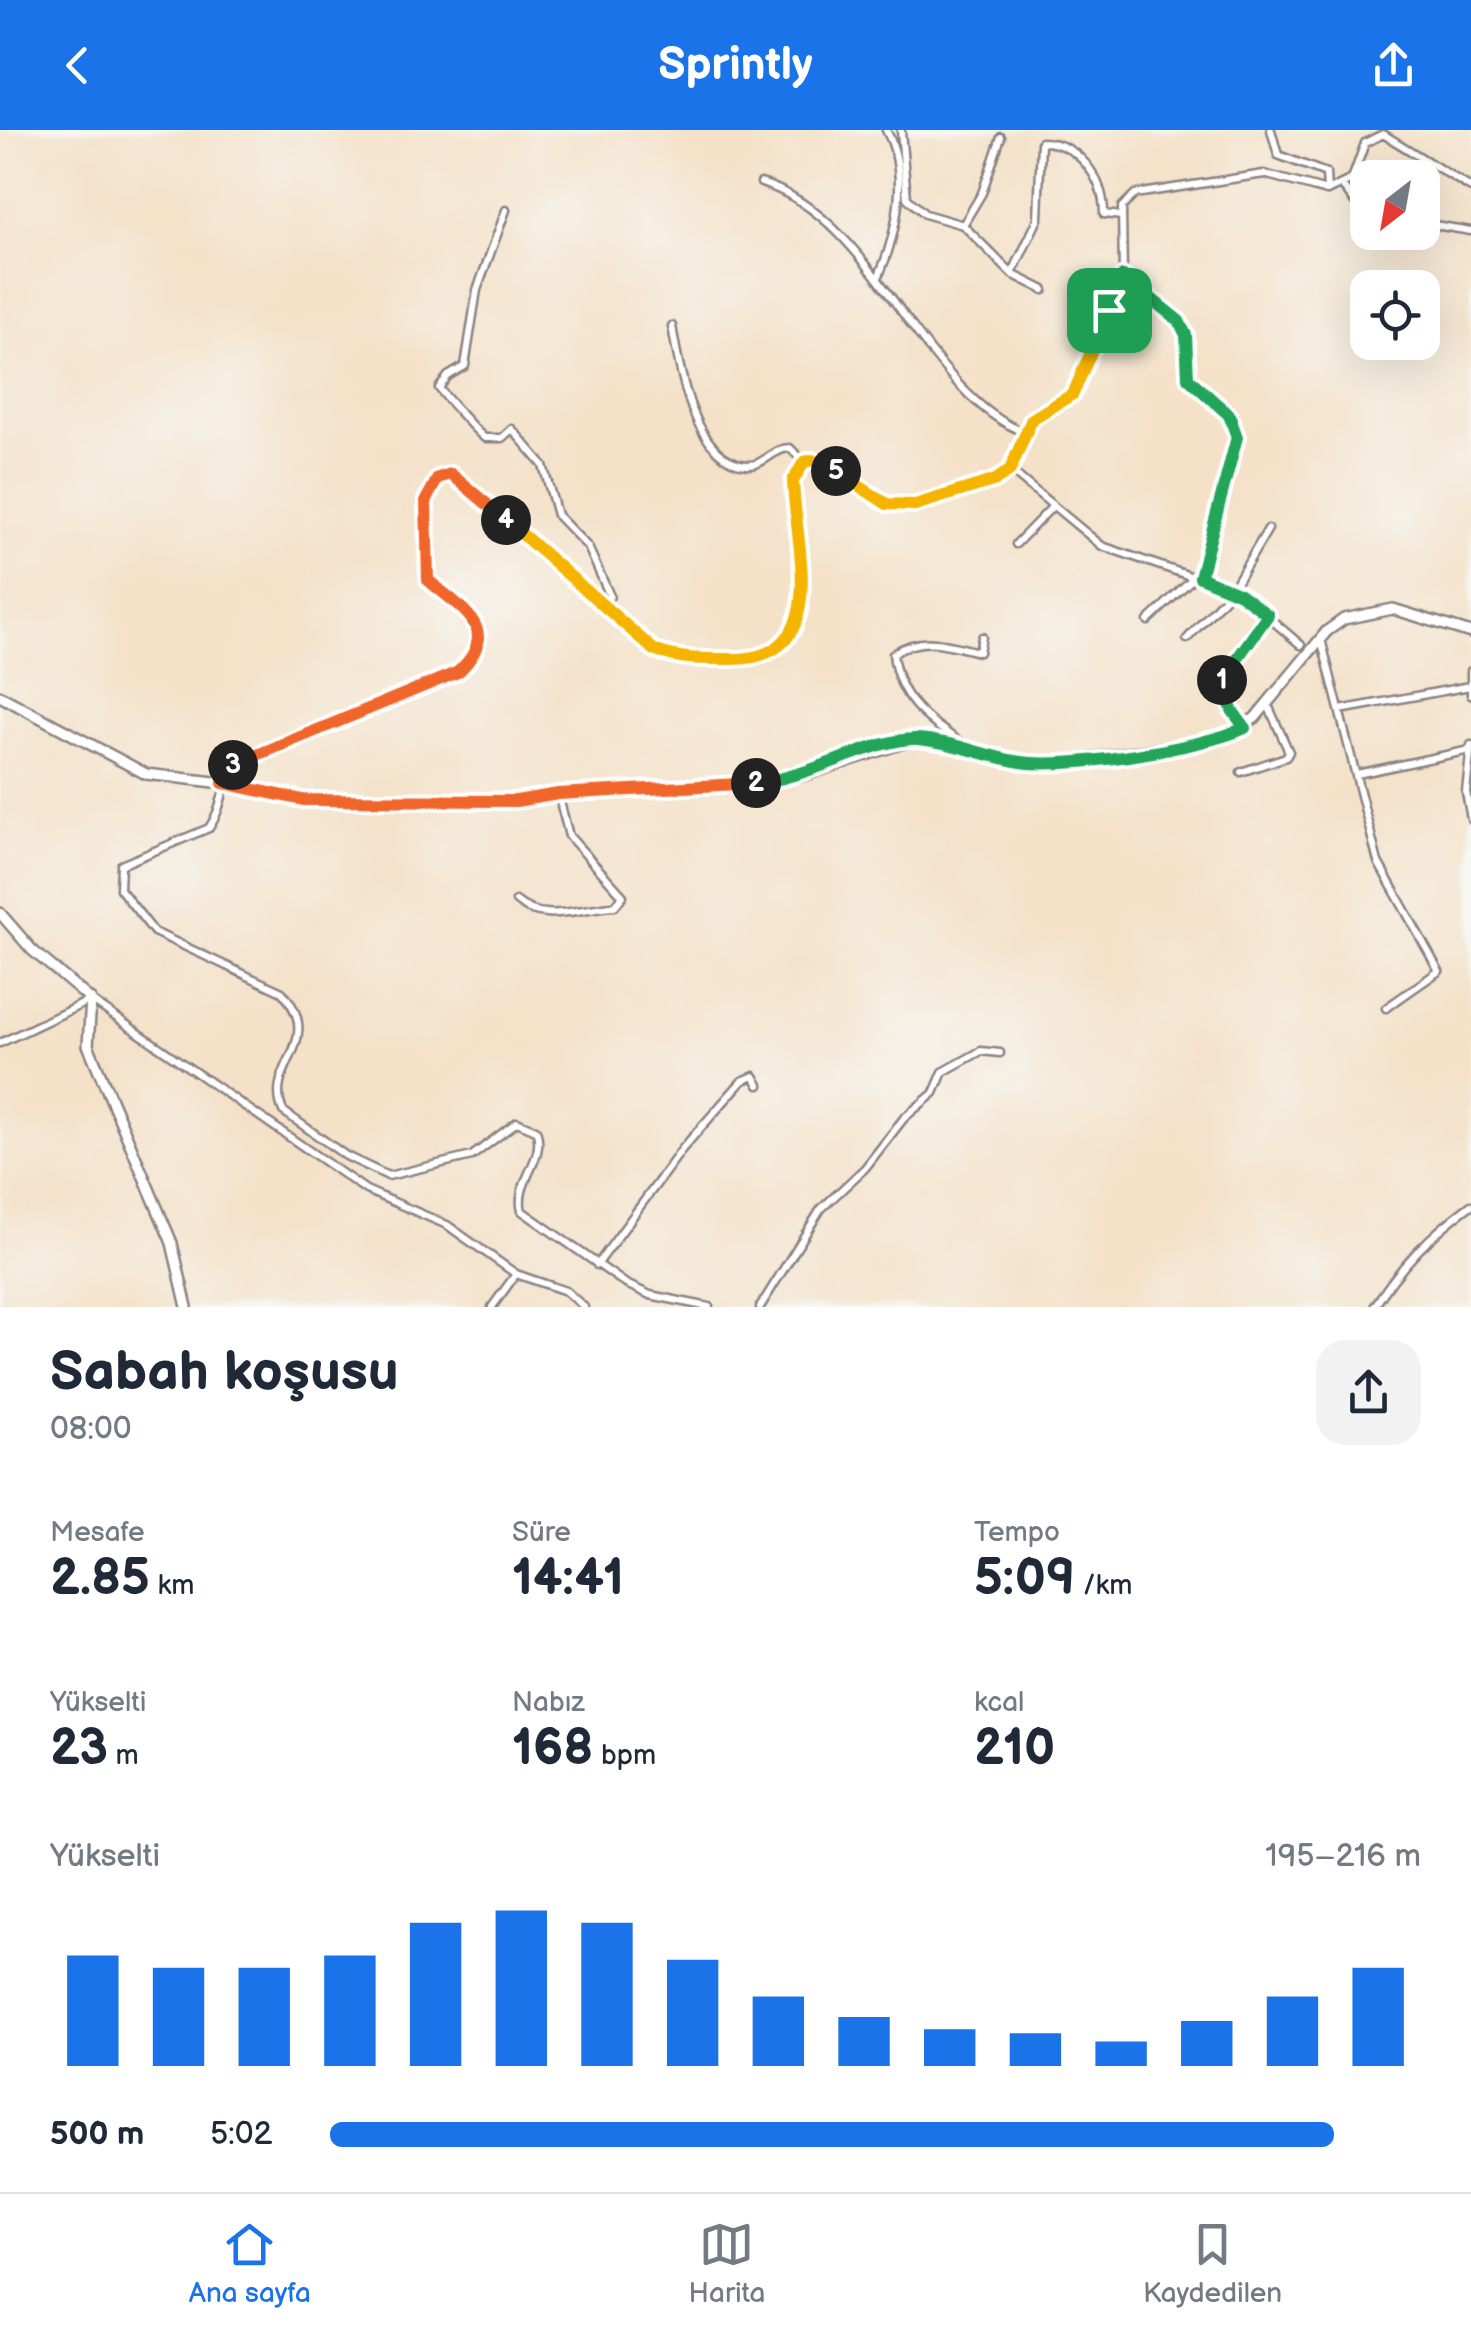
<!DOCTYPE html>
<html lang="tr">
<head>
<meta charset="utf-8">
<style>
	:root { --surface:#fff; --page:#f2f2f3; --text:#1f2937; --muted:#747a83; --line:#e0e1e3; --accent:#1a73e8 }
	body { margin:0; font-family:"Balsamiq Sans",sans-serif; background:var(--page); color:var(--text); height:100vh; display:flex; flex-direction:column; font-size:38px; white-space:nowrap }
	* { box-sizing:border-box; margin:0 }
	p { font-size:32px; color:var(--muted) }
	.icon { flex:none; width:55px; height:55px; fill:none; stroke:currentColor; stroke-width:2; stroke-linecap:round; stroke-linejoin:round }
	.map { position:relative; height:1177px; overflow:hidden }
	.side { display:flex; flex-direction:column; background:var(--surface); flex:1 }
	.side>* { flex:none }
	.needle { width:65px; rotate:211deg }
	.controls { position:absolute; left:1350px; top:30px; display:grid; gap:20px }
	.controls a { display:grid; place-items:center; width:90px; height:90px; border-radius:20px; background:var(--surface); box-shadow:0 10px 40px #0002; font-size:50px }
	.pin { position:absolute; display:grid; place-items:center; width:85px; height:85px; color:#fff; margin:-42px; border-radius:20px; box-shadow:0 5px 15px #0006 }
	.km { position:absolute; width:50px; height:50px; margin:-25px; border-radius:50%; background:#222; color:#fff; font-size:28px; line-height:50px; text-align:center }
	.round { display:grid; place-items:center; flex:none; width:105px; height:105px; border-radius:30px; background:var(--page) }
	.head { display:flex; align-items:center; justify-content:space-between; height:170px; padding:0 50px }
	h1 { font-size:55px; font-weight:700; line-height:75px }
	.figures { display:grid; grid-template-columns:repeat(3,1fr); gap:15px; height:170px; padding:10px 50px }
	.figures div { display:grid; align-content:center }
	.figures b { font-size:50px; font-weight:700 }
	.figures small { font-size:28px; font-weight:400 }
	.figures p { font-size:28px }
	.chart { height:280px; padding:20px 50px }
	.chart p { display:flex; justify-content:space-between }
	.chart svg { width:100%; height:180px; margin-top:10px; stroke:var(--accent); stroke-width:6 }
	ul { padding:0 50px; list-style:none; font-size:32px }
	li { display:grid; grid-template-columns:160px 120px 1fr; align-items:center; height:75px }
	li i { height:25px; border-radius:12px; background:var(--accent) }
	header { display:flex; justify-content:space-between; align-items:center; height:130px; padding:0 50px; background:var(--accent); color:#fff; font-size:45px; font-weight:700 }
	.tab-bar { display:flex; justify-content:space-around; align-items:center; height:140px; border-top:2px solid var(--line); background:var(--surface); font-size:28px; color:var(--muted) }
	.tab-bar a { display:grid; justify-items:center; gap:5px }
	.tab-bar .on { color:var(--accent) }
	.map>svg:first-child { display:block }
</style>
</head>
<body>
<header><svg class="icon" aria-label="back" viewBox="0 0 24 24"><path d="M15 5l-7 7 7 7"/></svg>Sprintly<svg class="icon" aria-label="share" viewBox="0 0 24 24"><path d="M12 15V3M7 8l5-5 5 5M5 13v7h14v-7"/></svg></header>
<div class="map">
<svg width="1471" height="1177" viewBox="0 0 1471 1177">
	<rect width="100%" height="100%" fill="#f6f6f2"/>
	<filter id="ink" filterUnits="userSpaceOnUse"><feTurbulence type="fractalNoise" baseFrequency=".01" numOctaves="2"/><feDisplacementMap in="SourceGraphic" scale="20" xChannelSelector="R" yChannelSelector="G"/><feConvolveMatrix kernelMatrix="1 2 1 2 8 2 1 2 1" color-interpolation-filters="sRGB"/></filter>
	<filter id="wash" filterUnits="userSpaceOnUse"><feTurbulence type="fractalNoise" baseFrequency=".0048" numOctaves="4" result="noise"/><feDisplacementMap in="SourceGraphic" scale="40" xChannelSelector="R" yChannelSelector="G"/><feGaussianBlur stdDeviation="2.25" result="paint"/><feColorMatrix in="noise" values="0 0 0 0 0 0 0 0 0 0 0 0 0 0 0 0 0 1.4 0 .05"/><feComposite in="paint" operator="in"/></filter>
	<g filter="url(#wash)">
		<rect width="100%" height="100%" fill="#f4e1c8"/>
	</g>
	<g filter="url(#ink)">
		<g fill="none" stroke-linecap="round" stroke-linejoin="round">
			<g stroke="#8b8282" stroke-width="11">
				<g id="street">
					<path d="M1271 0 1278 25 1326 43 1327 61"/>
					<path d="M901 1 907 68 925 84 963 95"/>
					<path d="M1001 7 982 63 963 95 1012 144 1038 89 1041 12C1078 12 1104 48 1104 84L1122 86"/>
					<path d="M761 53C877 88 921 263 1026 303"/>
					<path d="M1343 57 1354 71 1368 76"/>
					<path d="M506 80 477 160 465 236 448 246 439 258C443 264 480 306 485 308 486 308 500 308 502 308L512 299 543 335 557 385 588 417 610 466 602 478"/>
					<path d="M1422 93 1471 101"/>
					<path d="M1012 144 1044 160"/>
					<path d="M1123 146 1179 191 1187 205 1188 248 1229 285 1237 307 1200 447"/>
					<path d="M878 148C897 104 910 44 886 0"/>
					<path d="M672 196C679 238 694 331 747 335 764 336 773 318 790 318L804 332"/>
					<path d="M1010 340 1102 416 1240 463 1301 515"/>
					<path d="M1016 414 1051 378"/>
					<path d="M1148 491 1195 446"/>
					<path d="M1187 509 1232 460 1268 399"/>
					<path d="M1321 509 1378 732 1439 841 1386 878"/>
					<path d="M1471 541V565"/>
					<path d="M1340 580 1470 556"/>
					<path d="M1244 597 1232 580 1221 547 1268 485"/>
					<path d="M1471 615 1466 662 1471 689"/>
					<path d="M971 620C932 592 899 574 893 524 922 504 947 515 979 522L982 507"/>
					<path d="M1241 642 1286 627 1289 622 1267 573"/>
					<path d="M1357 644 1470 620"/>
					<path d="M516 771C543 795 582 777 615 776L623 766 569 706 558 664"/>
					<path d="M0 913 91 870 366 1060 447 1095 516 1144 566 1161 584 1177"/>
					<path d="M597 1135 683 1018 742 951 754 946 759 955"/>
					<path d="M492 1177 516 1144"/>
					<path d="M709 1177 650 1165 626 1154 522 1081C514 1052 547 1029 536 1000L517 992 472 1026 388 1046 346 1026 283 981C263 936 327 913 282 862L154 802 120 759 121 735 209 698C223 678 222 654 234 633L458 542C504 499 461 479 428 451L426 370 444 345 451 344 467 356 654 520C681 531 708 529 737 529 855 530 764 383 804 332 835 323 863 368 892 375 921 382 986 357 1010 340L1032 289 1062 273 1082 252 1123 146 1122 77 1135 64 1264 44 1327 61 1352 49 1365 13 1383 4 1471 58"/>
					<path d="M760 1177 821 1079 865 1038 904 988 934 963 943 942 981 921 1000 923"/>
					<path d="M1374 1177C1402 1134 1430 1105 1471 1075"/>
				</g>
			</g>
			<g stroke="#8b8282" stroke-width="14">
				<g id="secondary">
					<path d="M0 566 146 644 223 653 303 670 516 671 558 664 763 652 805 645 915 609 1024 633H1057L1219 610 1255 588 1327 501 1344 489 1393 479 1471 503"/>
					<path d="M0 783 32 820 91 870 88 915 172 1113 187 1177"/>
				</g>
			</g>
			<use href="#street" stroke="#fff" stroke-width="6"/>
			<use href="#secondary" stroke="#fff" stroke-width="9"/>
		</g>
	</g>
	<g fill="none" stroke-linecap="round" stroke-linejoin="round" filter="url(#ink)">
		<g stroke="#fff" stroke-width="20">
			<path id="split-1" d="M1109 180 1123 146 1179 191 1186 205 1188 248 1229 285 1237 307 1200 447 1240 464 1268 485 1222 550"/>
		</g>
		<g stroke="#fff" stroke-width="20">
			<path id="split-2" d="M756 653C806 649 878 607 917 609 951 611 987 627 1021 632 1068 639 1202 618 1245 598L1232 580 1222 550"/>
		</g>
		<g stroke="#fff" stroke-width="20">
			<path id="split-3" d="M233 635 223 653 303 670 516 671 558 664 756 653"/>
		</g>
		<g stroke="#fff" stroke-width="20">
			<path id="split-4" d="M233 635 458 542C504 499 461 479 428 450L426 370 438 348 451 344 506 390"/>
		</g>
		<g stroke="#fff" stroke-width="20">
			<path id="split-5" d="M506 390 654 520C679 530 703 529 730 529 834 530 795 419 793 351L804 332 812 330 836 341"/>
		</g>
		<g stroke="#fff" stroke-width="20">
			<path id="split-6" d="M836 341 887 374 915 375 996 350 1010 340 1032 289 1073 264 1109 180"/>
		</g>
		<use href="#split-1" stroke="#22a559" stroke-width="12"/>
		<use href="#split-2" stroke="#22a559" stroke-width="12"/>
		<use href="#split-3" stroke="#f0652b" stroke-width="12"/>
		<use href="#split-4" stroke="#f0652b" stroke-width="12"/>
		<use href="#split-5" stroke="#f5b400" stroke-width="12"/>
		<use href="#split-6" stroke="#f5b400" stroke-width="12"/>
	</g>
</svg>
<div class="controls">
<a><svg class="needle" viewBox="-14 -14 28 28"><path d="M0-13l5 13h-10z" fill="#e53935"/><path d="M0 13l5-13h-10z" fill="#747a83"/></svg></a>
<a><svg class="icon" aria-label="locate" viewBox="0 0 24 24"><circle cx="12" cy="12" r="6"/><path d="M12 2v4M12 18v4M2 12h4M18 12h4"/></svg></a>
</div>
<div class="pin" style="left:1109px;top:180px;background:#1e9e55"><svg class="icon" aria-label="arrive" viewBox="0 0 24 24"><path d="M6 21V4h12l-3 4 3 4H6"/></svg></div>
<b class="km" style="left:1222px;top:550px">1</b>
<b class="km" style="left:756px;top:653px">2</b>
<b class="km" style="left:233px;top:635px">3</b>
<b class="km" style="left:506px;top:390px">4</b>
<b class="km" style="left:836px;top:341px">5</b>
</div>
<section class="side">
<div class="head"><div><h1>Sabah koşusu</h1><p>08:00</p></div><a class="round"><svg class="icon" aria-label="share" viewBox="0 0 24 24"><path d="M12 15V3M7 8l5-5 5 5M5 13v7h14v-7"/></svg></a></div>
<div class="figures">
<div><p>Mesafe</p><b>2.85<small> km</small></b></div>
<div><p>Süre</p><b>14:41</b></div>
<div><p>Tempo</p><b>5:09<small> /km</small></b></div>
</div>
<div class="figures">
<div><p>Yükselti</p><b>23<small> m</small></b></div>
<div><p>Nabız</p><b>168<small> bpm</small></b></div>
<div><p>kcal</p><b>210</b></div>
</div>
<div class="chart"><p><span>Yükselti</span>195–216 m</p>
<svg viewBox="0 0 160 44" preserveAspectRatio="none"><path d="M5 44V17M15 44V20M25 44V20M35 44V17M45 44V9M55 44V6M65 44V9M75 44V18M85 44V27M95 44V32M105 44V35M115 44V36M125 44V38M135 44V33M145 44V27M155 44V20"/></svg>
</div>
<ul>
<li><b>500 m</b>5:02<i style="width:92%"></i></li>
</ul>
</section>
<nav class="tab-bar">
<a class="on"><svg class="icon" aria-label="home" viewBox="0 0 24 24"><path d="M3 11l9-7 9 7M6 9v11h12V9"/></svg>Ana sayfa</a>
<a><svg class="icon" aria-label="map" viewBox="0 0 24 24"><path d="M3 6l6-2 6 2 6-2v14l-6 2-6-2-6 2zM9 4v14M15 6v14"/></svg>Harita</a>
<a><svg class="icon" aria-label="saved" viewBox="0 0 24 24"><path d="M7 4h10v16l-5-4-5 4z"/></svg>Kaydedilen</a>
</nav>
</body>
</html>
